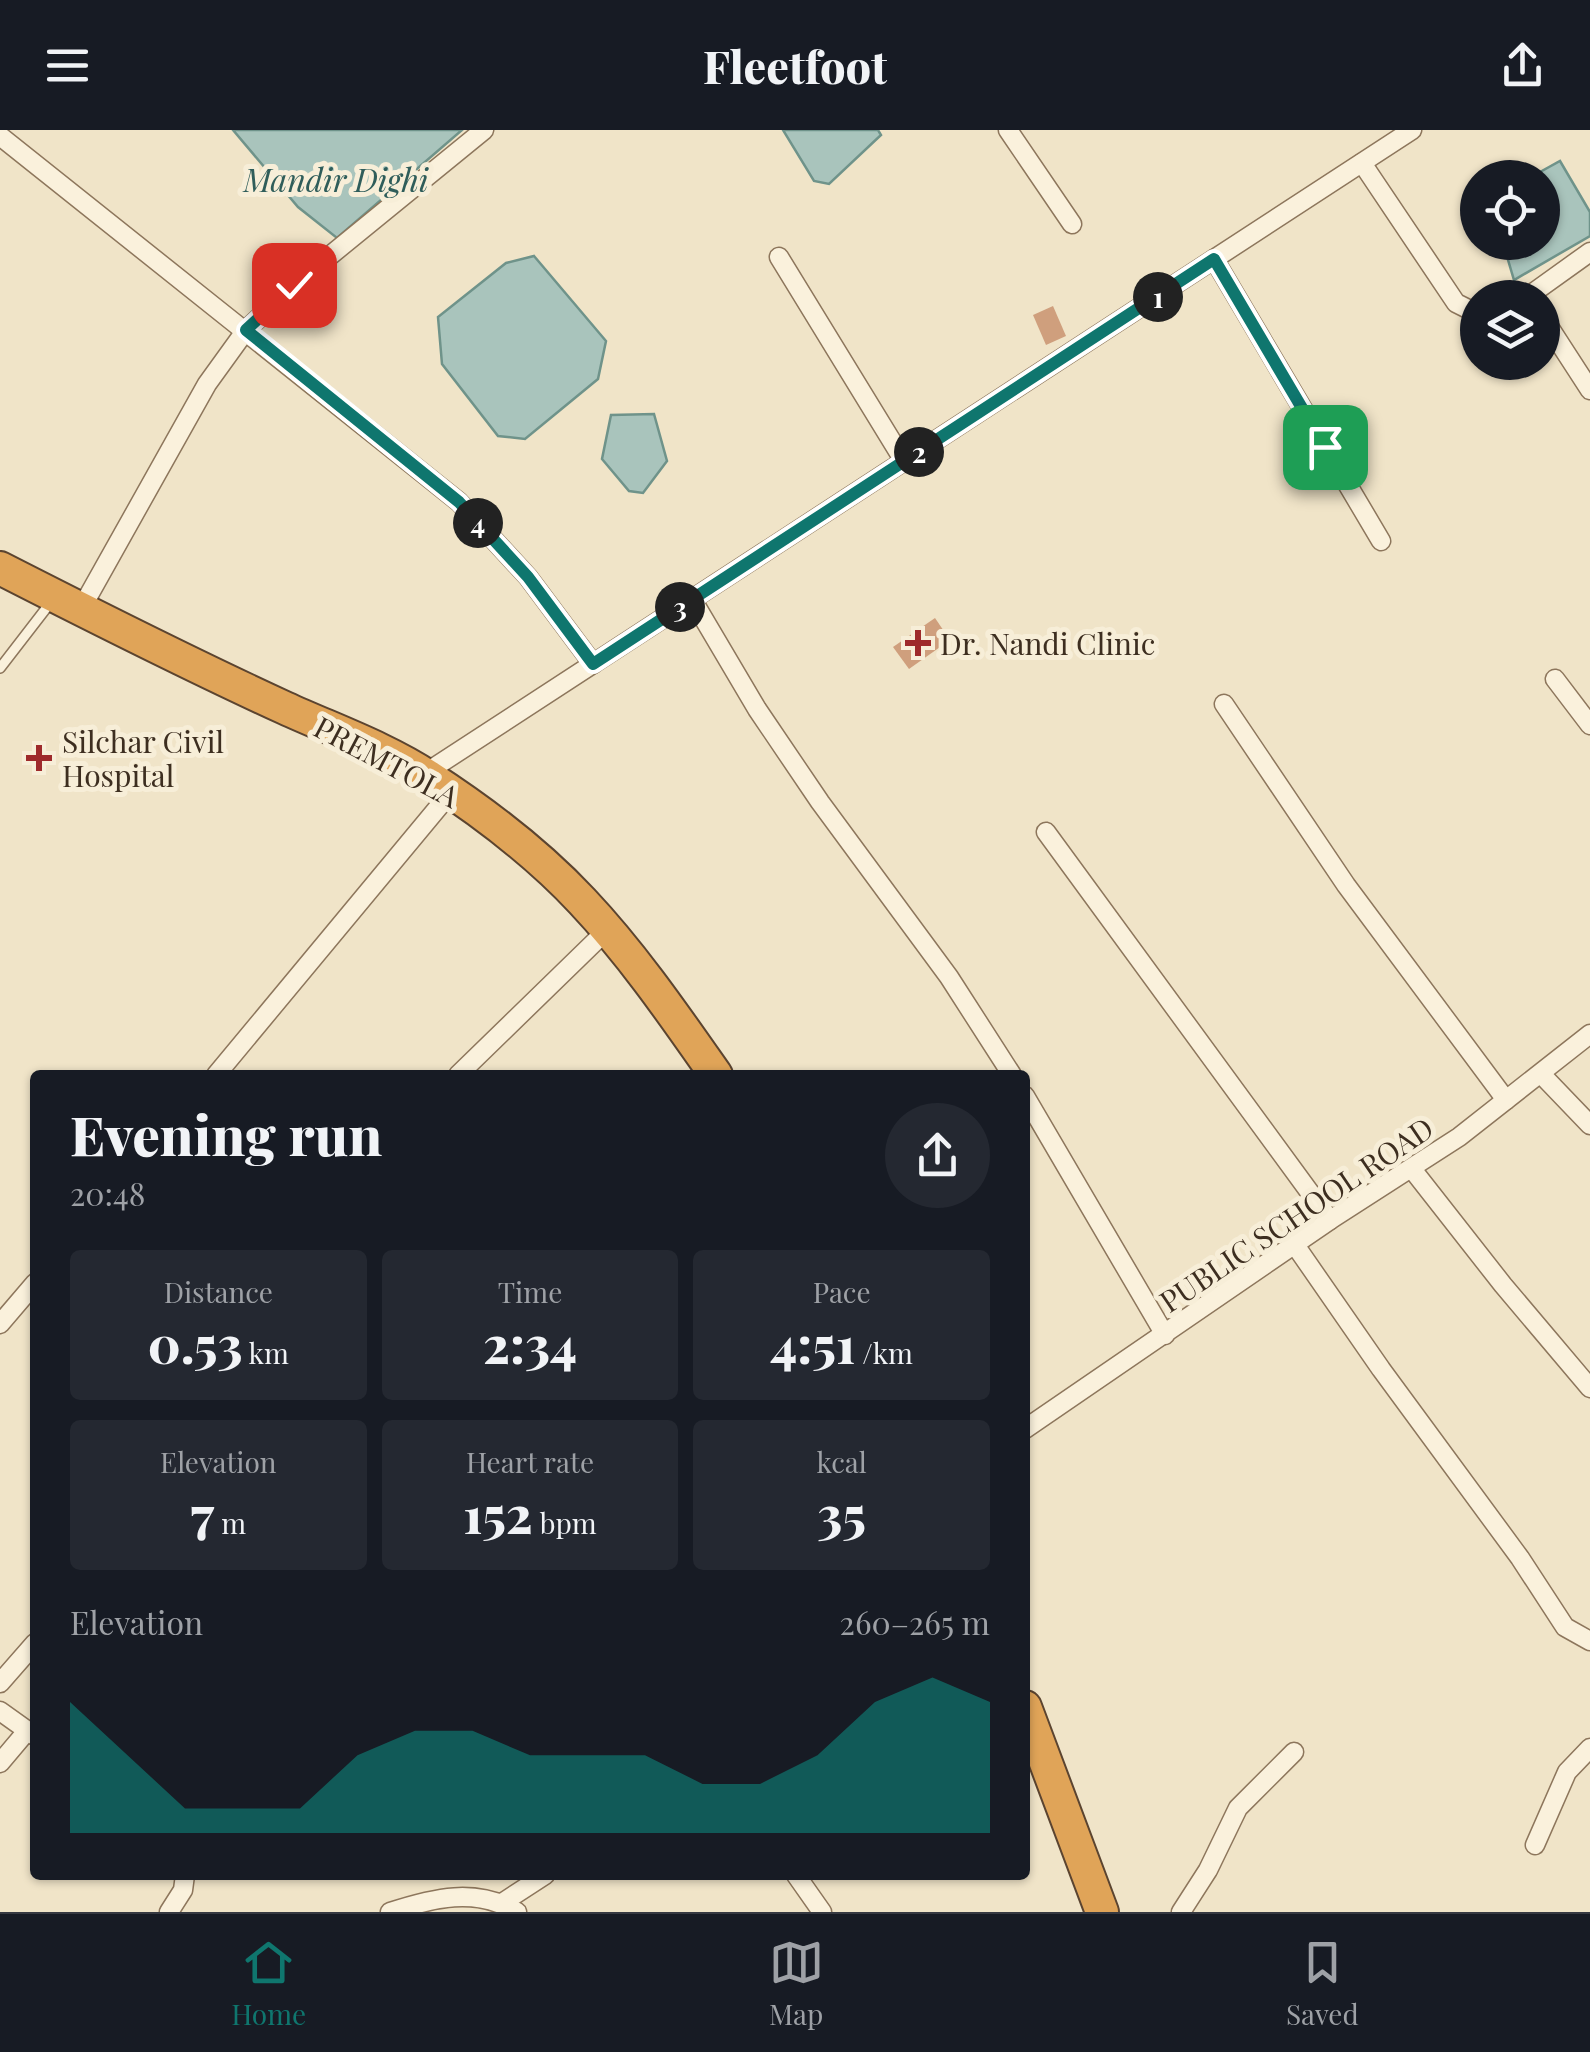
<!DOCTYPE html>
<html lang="en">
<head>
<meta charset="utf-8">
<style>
	:root { --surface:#171b24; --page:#242831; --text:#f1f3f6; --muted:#9ea1a6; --line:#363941; --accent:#0f766e }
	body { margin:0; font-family:"Playfair Display",serif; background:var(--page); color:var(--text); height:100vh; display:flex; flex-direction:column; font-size:38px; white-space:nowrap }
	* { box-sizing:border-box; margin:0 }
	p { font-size:32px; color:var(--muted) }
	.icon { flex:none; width:55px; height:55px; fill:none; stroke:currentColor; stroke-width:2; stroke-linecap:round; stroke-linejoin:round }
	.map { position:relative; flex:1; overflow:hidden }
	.details { position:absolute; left:30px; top:940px; width:1000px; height:810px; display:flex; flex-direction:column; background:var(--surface); border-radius:10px; box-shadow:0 2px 8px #0004 }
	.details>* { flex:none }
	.buttons { position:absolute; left:1460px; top:30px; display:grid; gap:20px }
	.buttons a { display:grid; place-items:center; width:100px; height:100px; border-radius:50%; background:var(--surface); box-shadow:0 2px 8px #0004; font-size:50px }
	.pin { position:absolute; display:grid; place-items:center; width:85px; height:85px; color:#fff; margin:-42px; border-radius:20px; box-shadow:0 5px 15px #0006 }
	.km { position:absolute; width:50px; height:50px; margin:-25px; border-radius:50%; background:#222; color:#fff; font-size:28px; line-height:50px; text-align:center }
	.round { display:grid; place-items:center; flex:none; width:105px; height:105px; border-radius:52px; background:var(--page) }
	.head { display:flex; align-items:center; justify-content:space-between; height:170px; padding:0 40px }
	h1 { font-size:55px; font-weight:800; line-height:75px }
	.figures { display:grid; grid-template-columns:repeat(3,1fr); gap:15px; height:170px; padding:10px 40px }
	.figures div { display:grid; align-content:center; border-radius:10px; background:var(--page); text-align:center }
	.figures b { font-size:50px; font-weight:800 }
	.figures small { font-size:28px; font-weight:400 }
	.figures p { font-size:28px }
	.chart { height:280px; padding:20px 40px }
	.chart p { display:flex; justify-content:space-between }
	.chart svg { width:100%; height:180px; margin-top:10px; fill:var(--accent); opacity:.7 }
	header { display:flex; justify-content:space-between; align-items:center; height:130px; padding:0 40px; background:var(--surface); font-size:45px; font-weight:800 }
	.menu { display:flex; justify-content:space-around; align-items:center; height:140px; border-top:2px solid var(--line); background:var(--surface); font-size:28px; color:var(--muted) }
	.menu a { display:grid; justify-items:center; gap:5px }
	.menu .selected { color:var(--accent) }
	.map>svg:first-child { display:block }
</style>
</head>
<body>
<header><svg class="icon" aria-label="menu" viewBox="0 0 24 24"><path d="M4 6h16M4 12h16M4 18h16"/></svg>Fleetfoot<svg class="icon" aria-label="share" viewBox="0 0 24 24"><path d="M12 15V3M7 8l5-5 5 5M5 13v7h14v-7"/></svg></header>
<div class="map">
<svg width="1590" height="1782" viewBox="0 0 1590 1782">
	<rect width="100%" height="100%" fill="#f0e4c8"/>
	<g fill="#a9c4bc" stroke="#6f938a" stroke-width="2.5">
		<path d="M233 0H462L337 108 298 77Z"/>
		<path d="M783 0H878L881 5 829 54 814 51Z"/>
		<path d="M1560 31 1590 82V106L1514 150 1503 113 1542 112V48L1531 47Z"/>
		<path d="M534 126 606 211 598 249 525 309 498 306 442 234 438 187 506 133Z"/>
		<path d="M654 284 667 331 643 363 629 361 602 329 611 285Z"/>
	</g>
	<g fill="#cf9f7d">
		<path d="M1053 176 1066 206 1046 215 1033 185Z"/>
		<path d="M935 488 950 510 909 539 893 517Z"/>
	</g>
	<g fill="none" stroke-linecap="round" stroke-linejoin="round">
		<g stroke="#8d765c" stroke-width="12">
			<path id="lane" d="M0 538 51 472"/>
		</g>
		<g stroke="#8d765c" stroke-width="21">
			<g id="street">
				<path d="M1008 0 1072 94"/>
				<path d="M0 6 459 372 528 447 593 534"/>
				<path d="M1362 33 1456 173 1478 184"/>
				<path d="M779 127 904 331"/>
				<path d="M1214 129 1381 411"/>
				<path d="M1530 165 1590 122"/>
				<path d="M1542 186 1590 260"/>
				<path d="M692 469 757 579 820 672 949 847 1012 945"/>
				<path d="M81 479 207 254 246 200 294 155 484 0"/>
				<path d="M1555 549 1590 595"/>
				<path d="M1224 574 1346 755 1506 970"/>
				<path d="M424 644 1412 0"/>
				<path d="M1046 702 1330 1090"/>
				<path d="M216 945 451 662"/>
				<path d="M458 945 607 800"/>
				<path d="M1542 945 1590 995"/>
				<path d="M1025 966 1165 1205"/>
				<path d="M1412 1039 1503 1155 1590 1258"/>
				<path d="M1295 1115 1381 1239 1520 1428 1565 1497 1590 1511"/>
				<path d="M0 1194 35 1153"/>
				<path d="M1025 1299 1330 1090 1459 1007 1590 904"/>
				<path d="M0 1553 35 1513"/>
				<path d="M0 1581 35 1606"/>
				<path d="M0 1633 27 1601"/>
				<path d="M1535 1715 1567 1642 1590 1618"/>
				<path d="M796 1745 822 1782"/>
				<path d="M502 1773 545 1745"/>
				<path d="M169 1782 183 1760 185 1745"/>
				<path d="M390 1782C433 1768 476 1757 517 1782"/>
				<path d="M1181 1782 1208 1740 1238 1678 1294 1622"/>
			</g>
		</g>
		<g stroke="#5b4430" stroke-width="36">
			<g id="highway">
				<path d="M0 438C94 486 189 534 285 578 333 600 385 618 429 647 483 682 538 724 582 771 632 824 674 885 716 945"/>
				<path d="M1025 1577 1102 1782"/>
			</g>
		</g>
		<use href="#lane" stroke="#faf1dc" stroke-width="9"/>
		<use href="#street" stroke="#faf1dc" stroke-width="18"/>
		<use href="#highway" stroke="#e0a458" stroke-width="32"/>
	</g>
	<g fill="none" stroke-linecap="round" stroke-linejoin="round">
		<g stroke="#fff" stroke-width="20">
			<path id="route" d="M294 155 246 200 459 372 528 447 593 534 1214 129 1325 317"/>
		</g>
		<use href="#route" stroke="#0f766e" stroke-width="12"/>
	</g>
	<g fill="#9e2a2b" stroke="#f7eed8" stroke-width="4">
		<path d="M913 498h10v10h10v10h-10v10h-10v-10h-10v-10h10z"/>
		<path d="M34 613h10v10h10v10h-10v10h-10v-10h-10v-10h10z"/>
	</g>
	<g text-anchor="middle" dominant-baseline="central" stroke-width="10" stroke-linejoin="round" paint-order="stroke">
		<g font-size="30" fill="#3d2e20" stroke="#f7eed8" text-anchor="start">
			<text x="940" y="513">Dr. Nandi Clinic</text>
			<text x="62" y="611">Silchar Civil<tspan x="62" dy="34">Hospital</tspan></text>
		</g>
		<g font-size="30" fill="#3d2e20" stroke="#f7eed8">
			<text transform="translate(387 631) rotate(28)">PREMTOLA</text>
			<text transform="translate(1296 1084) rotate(-34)">PUBLIC SCHOOL ROAD</text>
		</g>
		<g font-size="32" font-style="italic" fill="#2f5d5a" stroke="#f7eed8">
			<text x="336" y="48">Mandir Dighi</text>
		</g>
	</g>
</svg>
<div class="buttons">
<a><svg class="icon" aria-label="locate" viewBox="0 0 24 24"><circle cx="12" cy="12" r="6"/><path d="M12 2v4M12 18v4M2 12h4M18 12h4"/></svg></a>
<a><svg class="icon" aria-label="layers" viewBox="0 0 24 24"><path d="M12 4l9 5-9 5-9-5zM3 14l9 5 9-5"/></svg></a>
</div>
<div class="pin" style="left:1325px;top:317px;background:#1e9e55"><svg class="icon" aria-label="arrive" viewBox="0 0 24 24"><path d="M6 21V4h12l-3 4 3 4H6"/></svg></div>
<div class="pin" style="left:294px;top:155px;background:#d93025"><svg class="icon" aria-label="check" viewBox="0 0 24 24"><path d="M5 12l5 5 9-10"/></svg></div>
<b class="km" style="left:1158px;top:167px">1</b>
<b class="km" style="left:919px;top:322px">2</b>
<b class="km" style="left:680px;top:477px">3</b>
<b class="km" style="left:478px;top:393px">4</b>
<section class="details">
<div class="head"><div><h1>Evening run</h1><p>20:48</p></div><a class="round"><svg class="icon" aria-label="share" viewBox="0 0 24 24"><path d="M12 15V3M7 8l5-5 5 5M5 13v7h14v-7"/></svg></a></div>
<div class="figures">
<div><p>Distance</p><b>0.53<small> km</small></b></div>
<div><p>Time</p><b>2:34</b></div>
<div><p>Pace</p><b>4:51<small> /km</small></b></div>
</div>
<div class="figures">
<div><p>Elevation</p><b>7<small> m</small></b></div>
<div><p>Heart rate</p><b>152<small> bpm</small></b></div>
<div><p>kcal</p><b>35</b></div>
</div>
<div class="chart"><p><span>Elevation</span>260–265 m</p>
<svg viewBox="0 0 160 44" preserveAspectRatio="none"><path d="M0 44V12L10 25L20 38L30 38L40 38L50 25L60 19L70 19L80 25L90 25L100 25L110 32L120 32L130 25L140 12L150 6L160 12V44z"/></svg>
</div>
</section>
</div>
<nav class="menu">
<a class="selected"><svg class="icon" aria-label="home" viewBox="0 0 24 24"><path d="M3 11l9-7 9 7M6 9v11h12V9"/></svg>Home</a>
<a><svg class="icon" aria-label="map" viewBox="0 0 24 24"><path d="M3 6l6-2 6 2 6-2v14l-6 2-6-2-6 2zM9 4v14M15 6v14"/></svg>Map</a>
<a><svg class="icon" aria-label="saved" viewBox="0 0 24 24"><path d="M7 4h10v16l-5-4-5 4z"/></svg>Saved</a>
</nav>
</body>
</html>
